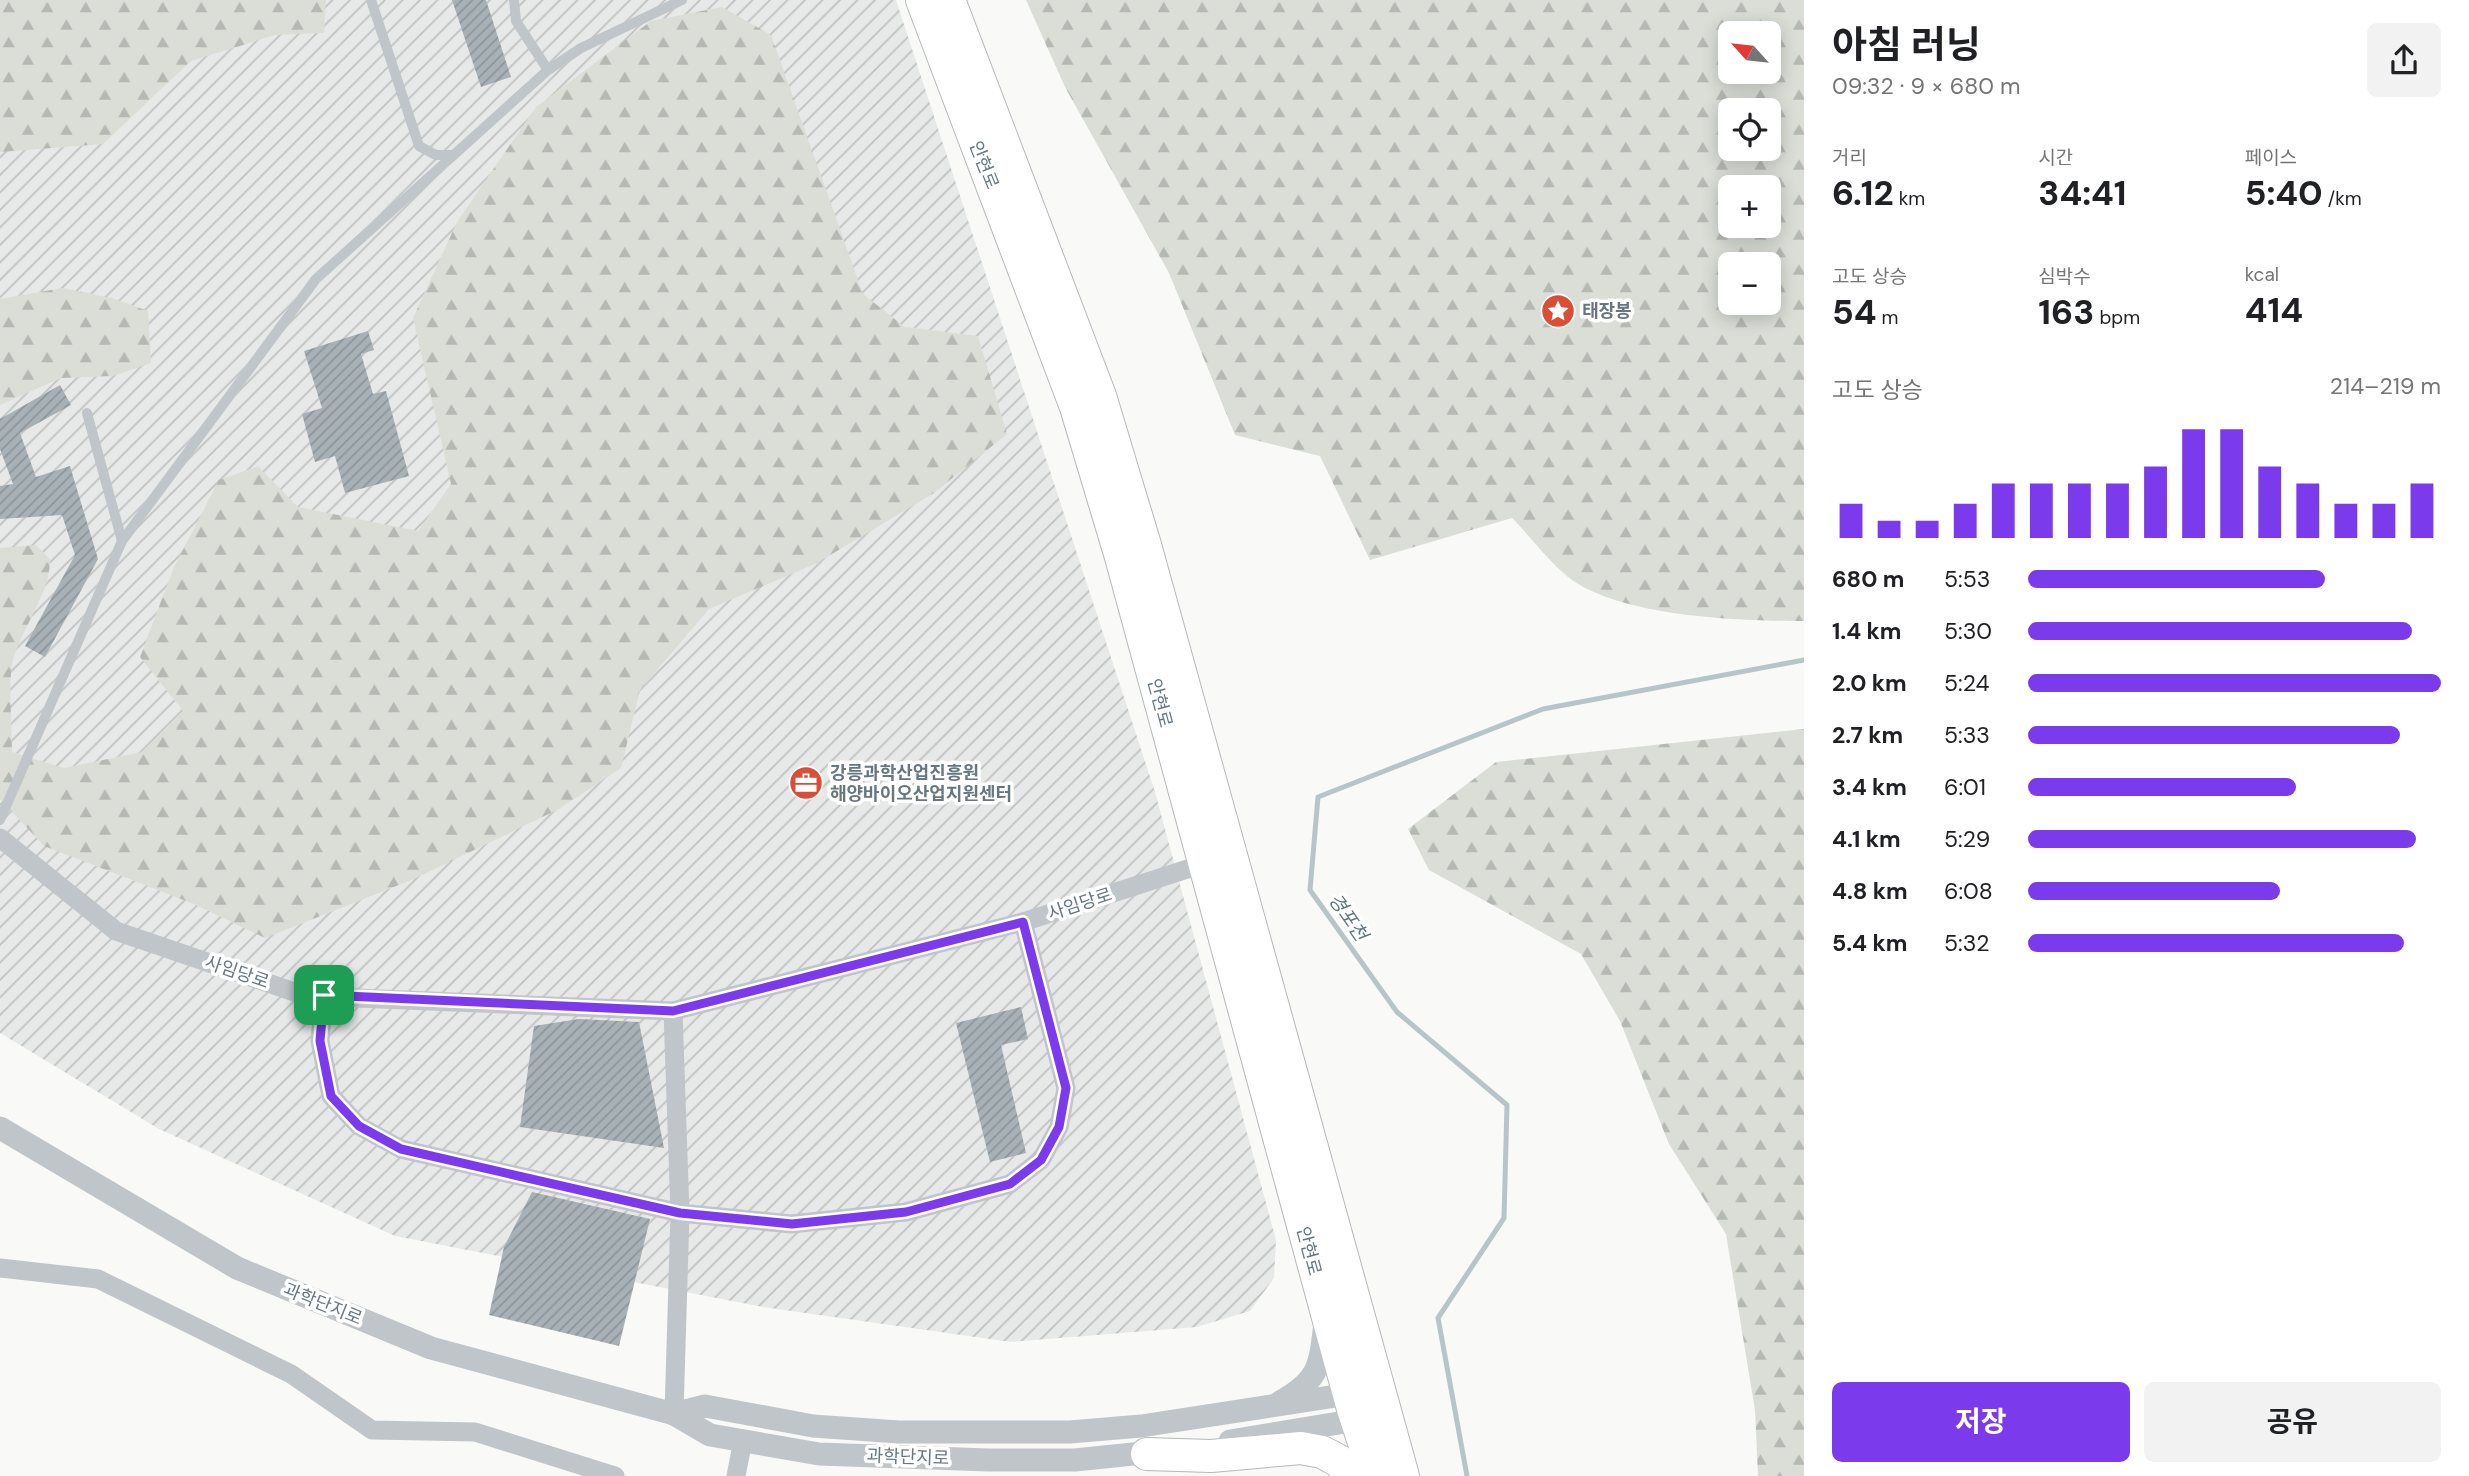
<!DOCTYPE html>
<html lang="ko">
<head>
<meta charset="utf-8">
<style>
	:root { --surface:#fff; --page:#f2f2f2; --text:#202124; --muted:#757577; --accent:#7c3aed }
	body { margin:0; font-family:"DM Sans","Noto Sans KR",sans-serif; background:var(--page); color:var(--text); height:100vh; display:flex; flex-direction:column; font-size:26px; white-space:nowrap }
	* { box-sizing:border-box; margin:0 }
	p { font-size:23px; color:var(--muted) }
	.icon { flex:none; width:38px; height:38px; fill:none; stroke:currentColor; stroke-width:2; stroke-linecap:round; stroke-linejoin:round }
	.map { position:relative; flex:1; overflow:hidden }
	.details { display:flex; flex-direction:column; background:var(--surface); width:665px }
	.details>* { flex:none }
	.needle { width:46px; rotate:297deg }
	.fabs { position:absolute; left:1718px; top:21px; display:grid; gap:14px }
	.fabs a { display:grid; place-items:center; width:63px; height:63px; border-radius:10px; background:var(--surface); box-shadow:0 4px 18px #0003; font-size:35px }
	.pin { position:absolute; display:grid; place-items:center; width:60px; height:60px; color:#fff; margin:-30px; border-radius:14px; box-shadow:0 4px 10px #0006 }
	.round { display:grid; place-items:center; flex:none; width:74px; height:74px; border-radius:10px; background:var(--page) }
	.overview { display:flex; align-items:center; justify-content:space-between; height:119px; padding:0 28px }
	h1 { font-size:38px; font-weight:700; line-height:52px }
	.metrics { display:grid; grid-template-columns:repeat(3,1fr); gap:10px; height:119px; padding:7px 28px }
	.metrics div { display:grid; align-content:center }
	.metrics b { font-size:35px; font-weight:700 }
	.metrics small { font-size:19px; font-weight:400 }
	.metrics p { font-size:19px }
	.chart { height:196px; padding:14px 28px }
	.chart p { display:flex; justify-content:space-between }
	.chart svg { width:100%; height:126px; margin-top:7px; stroke:var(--accent); stroke-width:6 }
	.primary-button { display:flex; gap:14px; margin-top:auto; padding:14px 28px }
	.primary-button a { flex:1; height:80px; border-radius:10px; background:var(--accent); color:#fff; font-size:28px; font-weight:700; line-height:80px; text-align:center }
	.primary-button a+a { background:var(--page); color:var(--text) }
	ul { padding:0 28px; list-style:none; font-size:23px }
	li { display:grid; grid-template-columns:112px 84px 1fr; align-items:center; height:52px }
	li i { height:18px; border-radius:9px; background:var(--accent) }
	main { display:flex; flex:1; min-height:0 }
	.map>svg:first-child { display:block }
</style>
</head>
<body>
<main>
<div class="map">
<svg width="1804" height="1476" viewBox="0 0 1804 1476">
	<defs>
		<pattern id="industrial-furrows" width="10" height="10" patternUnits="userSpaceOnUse" patternTransform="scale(1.75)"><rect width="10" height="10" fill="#e7e9e8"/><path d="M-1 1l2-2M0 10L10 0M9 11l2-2" fill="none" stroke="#bfc2c1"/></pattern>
		<pattern id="forest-firs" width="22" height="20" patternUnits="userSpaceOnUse" patternTransform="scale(1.75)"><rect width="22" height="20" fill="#daded7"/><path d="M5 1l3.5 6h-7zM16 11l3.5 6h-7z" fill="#b5b9b4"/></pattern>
		<pattern id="building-hatch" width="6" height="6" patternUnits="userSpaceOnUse" patternTransform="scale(1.75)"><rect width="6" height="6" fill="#a8b1b6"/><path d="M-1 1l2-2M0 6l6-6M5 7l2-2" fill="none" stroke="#8d9599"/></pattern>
	</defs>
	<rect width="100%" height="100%" fill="#f9f9f7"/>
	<path fill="url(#industrial-furrows)" d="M0 0H896L1155 792 1276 1240 1274 1278 1250 1311 1197 1327 1011 1342 763 1307 395 1236 159 1129 0 1033Z"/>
	<g fill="url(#forest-firs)" fill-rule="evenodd">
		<path d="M0 0H326L324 33 275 35 191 61 103 144 0 152Z"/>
		<path d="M1026 0H1804V621C1740 621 1619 617 1568 577 1547 560 1530 536 1512 518L1370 560 1320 456 1235 435 1169 273 1065 87ZM1769 33V72H1731V33ZM1769 110V149H1731V110ZM1731 187H1769V226H1731ZM1731 264H1769V303H1731Z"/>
		<path d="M722 7 771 35 863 294 905 327 978 336 1007 434 934 493 817 563 709 609 640 690 621 768 559 809 414 879 265 938 194 904 44 846 0 799V548L36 545 50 559C51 591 22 628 13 660 8 677 12 731 12 752L64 768 142 752 183 711 140 657 174 567 219 480 258 466 298 507 418 531 451 484 413 318 457 222 536 107 651 21Z"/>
		<path d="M62 288 112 298 148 311 151 363 113 376 61 378 0 405V299Z"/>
		<path d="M1804 729V1476H1758L1755 1410 1726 1234 1669 1144 1620 1021 1581 954 1429 870 1408 829 1496 762Z"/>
	</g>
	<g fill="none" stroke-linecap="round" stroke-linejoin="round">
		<path stroke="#b8c5c8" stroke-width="5" d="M1467 1476 1438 1318 1504 1218 1507 1105 1397 1012 1310 890 1318 797 1543 709 1804 660"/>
	</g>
	<g fill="url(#building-hatch)">
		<path d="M452 0H486L511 77 481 87Z"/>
		<path d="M368 331 374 350 361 354 373 394 386 391 409 476 345 493 335 456 315 462 302 414 322 408 304 351Z"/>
		<path d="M60 385 71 405 20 433 36 477 70 466 98 559 45 657 25 646 75 555 62 515 0 519V486L13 484 0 449V419Z"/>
		<path d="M1021 1007 1028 1039 1001 1045 1026 1153 990 1162 956 1023Z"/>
		<path d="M579 1019 639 1022 664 1148 520 1127 534 1026Z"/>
		<path d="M532 1192 650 1219 619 1346 489 1315 504 1247Z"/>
	</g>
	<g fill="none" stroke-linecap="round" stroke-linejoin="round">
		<g stroke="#b4b9bc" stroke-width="34">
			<g id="trunk">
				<path d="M922 0 1076 407 1121 557 1353 1409 1375 1476"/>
				<path d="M949 0 1100 396 1145 545 1403 1476"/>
				<path d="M1147 1454 1211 1456 1301 1448 1322 1452 1339 1461 1350 1476"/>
			</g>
		</g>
		<g stroke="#c0c5c9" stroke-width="10">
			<path d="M371 0 419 146 436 155H454"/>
			<path d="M514 0 516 21 548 70"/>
			<path d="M87 413 122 541"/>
			<path d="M0 820 122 541 316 279 548 70 581 48 682 0"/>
		</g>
		<g stroke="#c0c5c9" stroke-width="19">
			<path d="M0 838 116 931 306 996 673 1011 1023 922 1203 864"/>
			<path d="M324 995 320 1041 331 1096 359 1126 401 1149 680 1213 791 1224 906 1212 1010 1184 1041 1160 1059 1127 1066 1088 1023 922"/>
			<path d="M673 1011 680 1213 674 1414"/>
			<path d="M0 1268 98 1279 291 1374 372 1430 475 1432 615 1476"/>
			<path d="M736 1476 743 1440"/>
		</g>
		<g stroke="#c0c5c9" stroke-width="23">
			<path d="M0 1128 237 1268 431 1348 674 1414 710 1435 819 1454 988 1460H1075L1162 1451"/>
			<path d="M1280 1402C1320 1380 1320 1365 1325 1323"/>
			<path d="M674 1414 705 1406 813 1426 899 1432H1070L1141 1426 1362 1392"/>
			<path d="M1230 1441 1369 1418"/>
		</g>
		<use href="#trunk" stroke="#fff" stroke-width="32"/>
	</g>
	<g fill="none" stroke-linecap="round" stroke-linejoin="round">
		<g stroke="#fff" stroke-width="14">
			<path id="route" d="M1023 922 1066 1088 1059 1127 1041 1160 1010 1184 906 1212 792 1224 680 1213 401 1149 359 1126 331 1096 320 1041 324 995 673 1011Z"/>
		</g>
		<use href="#route" stroke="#7c3aed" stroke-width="9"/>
	</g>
	<defs>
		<g id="sight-disc" transform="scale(1.75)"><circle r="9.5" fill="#db4e36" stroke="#fff"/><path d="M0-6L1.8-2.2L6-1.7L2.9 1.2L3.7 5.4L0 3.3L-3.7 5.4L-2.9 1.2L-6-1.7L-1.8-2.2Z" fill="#fff"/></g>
		<g id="office-disc" transform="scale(1.75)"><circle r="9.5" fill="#db4e36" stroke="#fff"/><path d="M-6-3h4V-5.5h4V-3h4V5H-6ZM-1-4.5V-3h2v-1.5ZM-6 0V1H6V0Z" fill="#fff"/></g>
	</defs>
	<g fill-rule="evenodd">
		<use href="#sight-disc" x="1558" y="311"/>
		<use href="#office-disc" x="806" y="783"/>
	</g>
	<g text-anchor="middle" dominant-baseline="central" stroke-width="7" stroke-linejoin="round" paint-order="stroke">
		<g font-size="18" fill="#667781" stroke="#fff">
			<text transform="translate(984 165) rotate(68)">안현로</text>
			<text transform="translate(1160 703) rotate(75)">안현로</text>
			<text transform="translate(1080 904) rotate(-18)">사임당로</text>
			<text transform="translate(237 972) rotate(19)">사임당로</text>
			<text transform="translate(1309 1251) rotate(75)">안현로</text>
			<text transform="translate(323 1304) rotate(22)">과학단지로</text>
			<text transform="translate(908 1457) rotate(2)">과학단지로</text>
		</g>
		<g font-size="18" font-weight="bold" fill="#667781" stroke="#fff" text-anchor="start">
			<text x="1582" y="311">태장봉</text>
			<text x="830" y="773">강릉과학산업진흥원<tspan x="830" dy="21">해양바이오산업지원센터</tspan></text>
		</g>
		<g font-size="19" font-style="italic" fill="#60767b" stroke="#fff">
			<text transform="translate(1348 917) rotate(55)">경포천</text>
		</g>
	</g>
</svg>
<div class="fabs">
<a><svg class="needle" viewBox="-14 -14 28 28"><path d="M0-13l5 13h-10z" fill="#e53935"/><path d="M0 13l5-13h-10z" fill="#757577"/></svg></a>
<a><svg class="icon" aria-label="locate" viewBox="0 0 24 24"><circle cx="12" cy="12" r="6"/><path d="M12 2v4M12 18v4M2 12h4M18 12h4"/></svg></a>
<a>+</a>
<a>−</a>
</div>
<div class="pin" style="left:324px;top:995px;background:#1e9e55"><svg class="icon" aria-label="arrive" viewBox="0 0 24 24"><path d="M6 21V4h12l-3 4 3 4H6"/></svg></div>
</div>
<section class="details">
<div class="overview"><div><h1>아침 러닝</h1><p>09:32 · 9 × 680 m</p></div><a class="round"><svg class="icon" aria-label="share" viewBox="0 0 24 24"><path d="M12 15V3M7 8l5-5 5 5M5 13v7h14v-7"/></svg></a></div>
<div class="metrics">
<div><p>거리</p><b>6.12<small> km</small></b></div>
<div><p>시간</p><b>34:41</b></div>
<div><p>페이스</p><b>5:40<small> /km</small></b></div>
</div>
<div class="metrics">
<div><p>고도 상승</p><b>54<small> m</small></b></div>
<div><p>심박수</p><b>163<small> bpm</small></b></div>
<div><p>kcal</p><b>414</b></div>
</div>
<div class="chart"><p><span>고도 상승</span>214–219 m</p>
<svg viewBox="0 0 160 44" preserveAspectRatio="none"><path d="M5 44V32M15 44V38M25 44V38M35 44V32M45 44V25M55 44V25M65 44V25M75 44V25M85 44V19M95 44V6M105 44V6M115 44V19M125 44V25M135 44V32M145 44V32M155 44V25"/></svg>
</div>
<ul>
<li><b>680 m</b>5:53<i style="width:72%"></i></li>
<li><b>1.4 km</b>5:30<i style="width:93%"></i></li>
<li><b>2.0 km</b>5:24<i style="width:100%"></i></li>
<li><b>2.7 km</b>5:33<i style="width:90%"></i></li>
<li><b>3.4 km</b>6:01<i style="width:65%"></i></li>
<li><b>4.1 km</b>5:29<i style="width:94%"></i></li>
<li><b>4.8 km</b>6:08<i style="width:61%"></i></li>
<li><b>5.4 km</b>5:32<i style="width:91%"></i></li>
</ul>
<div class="primary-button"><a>저장</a><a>공유</a></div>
</section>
</main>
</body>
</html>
